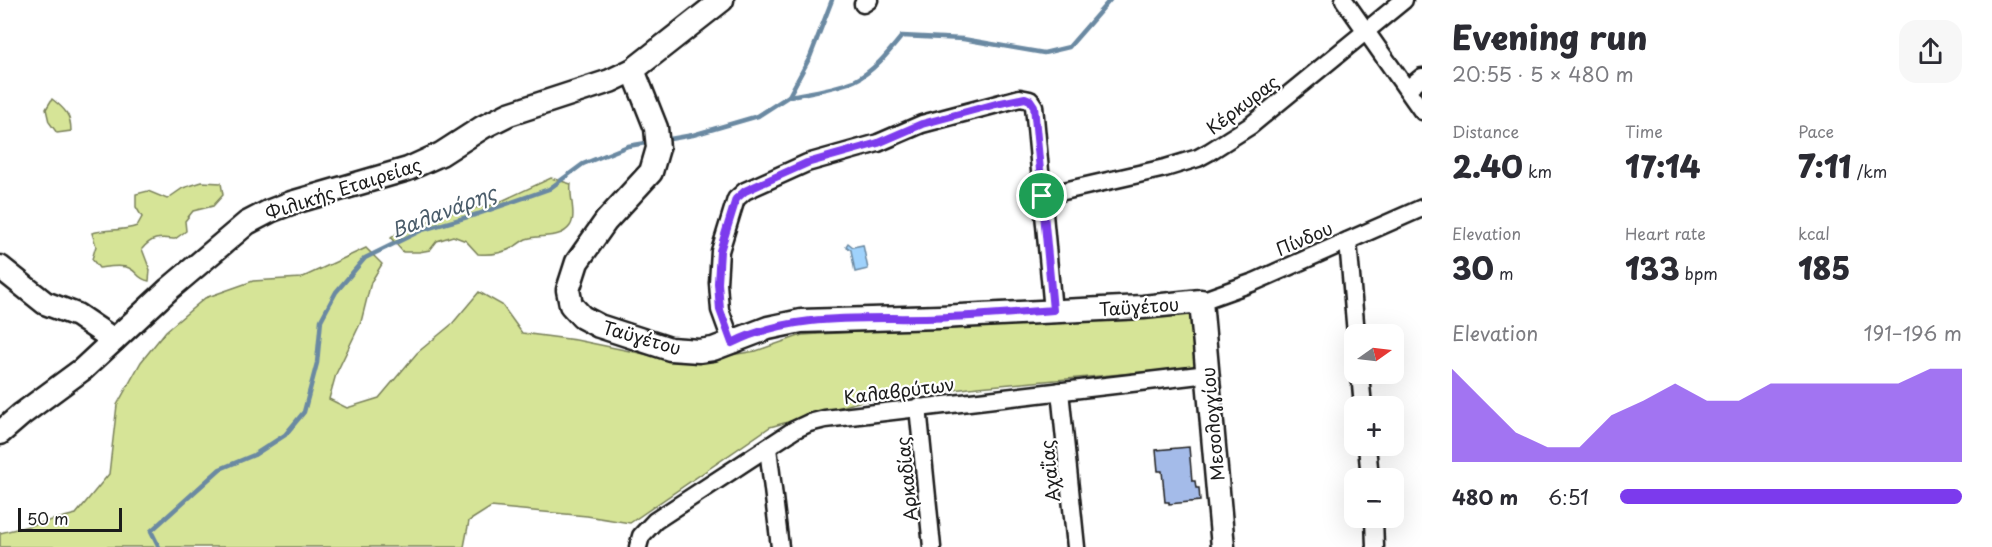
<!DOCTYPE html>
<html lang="en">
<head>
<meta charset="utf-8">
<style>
	:root { --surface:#fff; --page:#f7f7f7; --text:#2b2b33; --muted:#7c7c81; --accent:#7c3aed }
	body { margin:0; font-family:"Playpen Sans",sans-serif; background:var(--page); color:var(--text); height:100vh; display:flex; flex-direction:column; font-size:22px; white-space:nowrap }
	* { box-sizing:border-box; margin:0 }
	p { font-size:20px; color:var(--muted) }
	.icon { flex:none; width:33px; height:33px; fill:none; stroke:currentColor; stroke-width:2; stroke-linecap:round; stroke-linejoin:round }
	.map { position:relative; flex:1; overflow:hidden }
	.sheet { display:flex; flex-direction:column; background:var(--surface); width:570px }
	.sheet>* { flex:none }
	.needle { width:39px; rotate:76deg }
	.fabs { position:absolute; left:1344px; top:324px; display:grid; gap:12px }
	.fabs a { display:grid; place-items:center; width:60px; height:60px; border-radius:12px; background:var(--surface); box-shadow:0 6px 24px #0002; font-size:30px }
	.scale { position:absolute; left:18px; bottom:15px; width:104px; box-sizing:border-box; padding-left:6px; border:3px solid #1c1c1c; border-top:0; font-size:16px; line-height:21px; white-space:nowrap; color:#1c1c1c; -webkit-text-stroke:4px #fff; paint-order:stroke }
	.pin { position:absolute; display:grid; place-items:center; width:51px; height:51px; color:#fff; margin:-26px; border:3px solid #fff; border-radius:50%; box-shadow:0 2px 6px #0007 }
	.round { display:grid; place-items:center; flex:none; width:63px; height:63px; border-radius:18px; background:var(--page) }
	.summary { display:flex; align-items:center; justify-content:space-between; height:102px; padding:0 30px }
	h1 { font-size:33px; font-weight:800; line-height:45px }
	.stats { display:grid; grid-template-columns:repeat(3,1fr); gap:9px; height:102px; padding:6px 30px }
	.stats div { display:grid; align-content:center }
	.stats b { font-size:30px; font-weight:800 }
	.stats small { font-size:16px; font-weight:400 }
	.stats p { font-size:16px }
	.chart { height:168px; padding:12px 30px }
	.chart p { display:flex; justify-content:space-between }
	.chart svg { width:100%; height:108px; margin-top:6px; fill:var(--accent); opacity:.7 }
	ul { padding:0 30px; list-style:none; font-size:20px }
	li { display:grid; grid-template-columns:96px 72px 1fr; align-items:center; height:45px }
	li i { height:15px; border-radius:8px; background:var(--accent) }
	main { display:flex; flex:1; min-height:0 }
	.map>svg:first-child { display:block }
</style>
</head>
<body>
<main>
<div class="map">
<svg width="1422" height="547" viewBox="0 0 1422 547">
	<rect width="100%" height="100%" fill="#fff"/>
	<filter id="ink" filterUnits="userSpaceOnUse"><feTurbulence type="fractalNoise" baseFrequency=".0167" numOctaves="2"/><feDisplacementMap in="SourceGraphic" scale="12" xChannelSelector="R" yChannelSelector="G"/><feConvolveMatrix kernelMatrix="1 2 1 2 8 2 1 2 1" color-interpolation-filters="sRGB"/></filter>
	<g filter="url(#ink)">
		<g fill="#d6e497" stroke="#79805a" stroke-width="1.5">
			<path d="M52 99C65 109 71 115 71 131L57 133 49 122 46 109Z"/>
			<path d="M551 178 571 184C569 196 577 216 570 226 560 240 540 234 526 239 522 241 518 244 514 247 502 254 491 255 478 254L466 241 453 236 437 241 430 250 419 252H403L391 238 406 226 433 220 455 211 493 205Z"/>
			<path d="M202 182 221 183 223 195 213 206 193 211 185 221 186 231 175 239C160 238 153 236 142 249L150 270 149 281C137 279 138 272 129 268 121 264 108 267 99 268L92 259 96 246 92 233C109 228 120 232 137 226L142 217 136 207V194L148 191 167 199 183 188Z"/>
			<path d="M366 248 382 264 371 282 361 322 336 374 329 399 347 408 379 398 417 353 452 324 479 292 502 305 522 333 576 340 654 356 706 359 756 351 802 335 1191 313 1198 367 978 387 862 401 770 427 630 523 587 516 491 507 469 521 464 547H0V533L76 514 109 474 117 405 141 362 166 331 205 298 253 281 301 278Z"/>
		</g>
		<path fill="#9fd2fc" stroke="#6b89a2" stroke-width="1.5" d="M848 243 853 247 863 245 868 269 855 272 851 250 846 246Z"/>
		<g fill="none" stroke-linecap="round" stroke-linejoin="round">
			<g stroke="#6b89a2" stroke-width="4.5">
				<path d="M789 96C811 92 834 89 854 81 873 72 889 52 902 36L963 39 1044 53 1069 47 1110 0"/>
				<path d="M664 140 693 135 758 116 789 96 810 57 832 0"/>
				<path d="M159 547 151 531 220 469 254 455 285 435 304 412 317 363 321 320 336 292 365 258 422 230 478 214 549 189 583 164 628 146 652 142"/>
			</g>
		</g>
		<path fill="#a4bbe9" stroke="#1c1c1c" stroke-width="1.5" d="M1189 447 1192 481H1195L1196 488H1199L1200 501 1169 504V502H1165L1162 471H1158L1156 450Z"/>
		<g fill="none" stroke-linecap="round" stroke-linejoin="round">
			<g stroke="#1c1c1c" stroke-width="21">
				<g id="street">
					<path d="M1344 0 1422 111"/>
					<path d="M863 4 869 0"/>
					<path d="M1407 89 1422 77"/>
					<path d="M1042 196 1165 168 1198 158 1209 152 1250 126 1404 0"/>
					<path d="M1348 241 1356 334"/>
					<path d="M1201 301 1254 282 1422 208"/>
					<path d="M732 343 720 310 718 283 720 251 736 199 745 191 807 163 878 143 922 124 1020 98 1030 100 1034 106 1053 311"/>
					<path d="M1360 374 1363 406"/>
					<path d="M1060 391 1076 547"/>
					<path d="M918 407 932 547"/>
					<path d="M1367 446 1370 478"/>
					<path d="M768 448 780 547"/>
					<path d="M1374 518 1375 547"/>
					<path d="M638 547 641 536 655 521 794 430 809 423 825 419 1208 374"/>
				</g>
			</g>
			<g stroke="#1c1c1c" stroke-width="27">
				<g id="secondary">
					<path d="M633 70 656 128 658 148 651 172 606 221 577 262 568 290 571 305 582 317 599 326 670 349 699 351 713 349 768 328 801 321 940 317 1143 307 1201 301 1223 547"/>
					<path d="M0 267 45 303 77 315 114 340"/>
					<path d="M0 433 22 414 83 369 169 289 247 223 270 211 291 203 408 169 441 154 483 127 509 114 610 81 633 70 722 0"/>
				</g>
			</g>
			<use href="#street" stroke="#fff" stroke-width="16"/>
			<use href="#secondary" stroke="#fff" stroke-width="22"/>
		</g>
	</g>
	<g fill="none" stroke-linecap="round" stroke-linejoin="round" filter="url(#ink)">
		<g stroke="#fff" stroke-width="12">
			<path id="route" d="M1025 98 1030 100 1034 106 1053 310C1011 313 968 317 925 318 860 319 792 313 732 343L720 310 718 283 720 251 736 199 745 191 807 163 878 143 922 124 996 104Z"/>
		</g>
		<use href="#route" stroke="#7c3aed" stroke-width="8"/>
	</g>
	<g text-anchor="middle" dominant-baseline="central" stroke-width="4.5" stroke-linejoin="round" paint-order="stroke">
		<g font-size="18" fill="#1c1c1c" stroke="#fff">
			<text transform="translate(1242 104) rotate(-37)">Κέρκυρας</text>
			<text transform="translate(343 188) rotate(-18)">Φιλικής Εταιρείας</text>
			<text transform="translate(1304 238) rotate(-23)">Πίνδου</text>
			<text transform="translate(1139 306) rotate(-4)">Ταϋγέτου</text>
			<text transform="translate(642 337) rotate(16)">Ταϋγέτου</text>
			<text transform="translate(899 390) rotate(-7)">Καλαβρύτων</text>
			<text transform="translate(1212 424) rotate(-95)">Μεσολογγίου</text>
			<text transform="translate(1049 471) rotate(-96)">Αχαΐας</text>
			<text transform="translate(906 479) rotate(-96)">Αρκαδίας</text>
		</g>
		<g font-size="20" font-style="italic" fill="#4a5c6a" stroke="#fff">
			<text transform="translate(443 211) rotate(-21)">Βαλανάρης</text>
		</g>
	</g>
</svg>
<div class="fabs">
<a><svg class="needle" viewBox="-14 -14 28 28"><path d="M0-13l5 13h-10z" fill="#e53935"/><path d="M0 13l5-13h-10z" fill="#7c7c81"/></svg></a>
<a>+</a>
<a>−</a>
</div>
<div class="scale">50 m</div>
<div class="pin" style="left:1042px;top:196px;background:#1e9e55"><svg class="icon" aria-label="arrive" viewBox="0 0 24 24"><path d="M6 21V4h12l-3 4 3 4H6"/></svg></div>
</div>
<section class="sheet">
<div class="summary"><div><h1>Evening run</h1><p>20:55 · 5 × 480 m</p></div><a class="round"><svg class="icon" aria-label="share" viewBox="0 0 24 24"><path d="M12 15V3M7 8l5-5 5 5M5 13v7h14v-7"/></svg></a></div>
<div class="stats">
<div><p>Distance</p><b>2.40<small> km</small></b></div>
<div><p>Time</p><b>17:14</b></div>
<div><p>Pace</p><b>7:11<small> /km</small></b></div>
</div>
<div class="stats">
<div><p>Elevation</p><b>30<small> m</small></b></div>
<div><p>Heart rate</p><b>133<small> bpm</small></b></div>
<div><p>kcal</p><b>185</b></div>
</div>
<div class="chart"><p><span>Elevation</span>191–196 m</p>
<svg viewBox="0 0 160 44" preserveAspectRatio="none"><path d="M0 44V6L10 19L20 32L30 38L40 38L50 25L60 19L70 12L80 19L90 19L100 12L110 12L120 12L130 12L140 12L150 6L160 6V44z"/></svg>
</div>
<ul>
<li><b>480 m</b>6:51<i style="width:100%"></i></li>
</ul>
</section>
</main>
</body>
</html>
